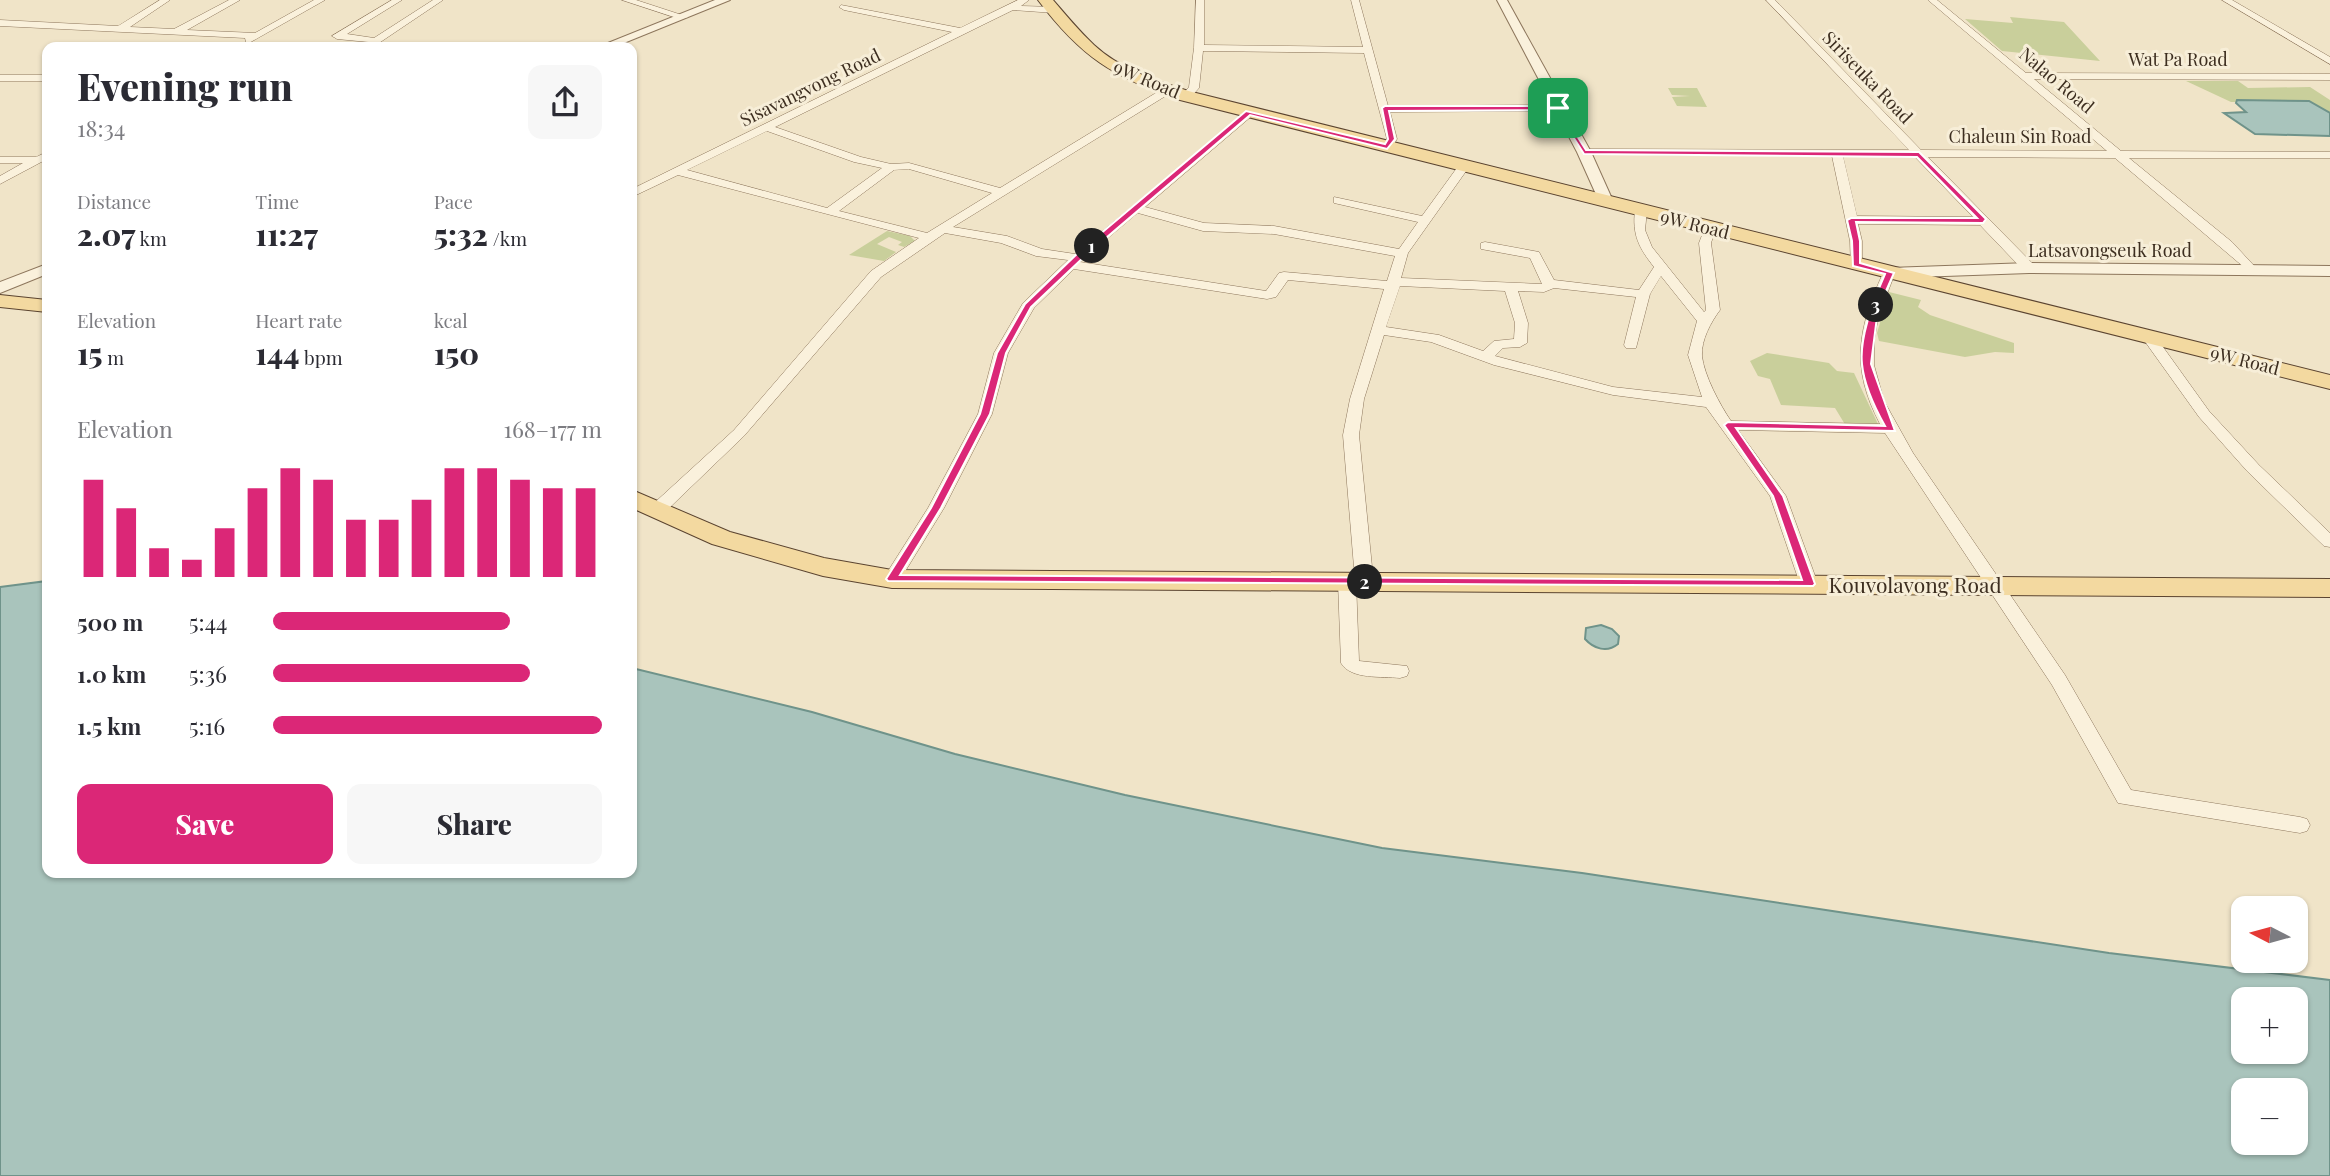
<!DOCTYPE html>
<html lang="en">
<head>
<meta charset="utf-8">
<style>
	:root { --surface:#fff; --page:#f7f7f7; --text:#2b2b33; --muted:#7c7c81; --accent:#db2777 }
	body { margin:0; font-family:"Playfair Display",serif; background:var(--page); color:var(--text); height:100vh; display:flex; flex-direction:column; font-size:26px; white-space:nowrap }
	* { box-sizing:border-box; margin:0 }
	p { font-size:23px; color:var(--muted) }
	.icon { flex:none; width:38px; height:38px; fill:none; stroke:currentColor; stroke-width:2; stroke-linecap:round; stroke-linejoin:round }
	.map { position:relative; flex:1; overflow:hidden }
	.drawer { position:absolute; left:42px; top:42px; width:595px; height:836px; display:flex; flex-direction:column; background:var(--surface); border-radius:14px; box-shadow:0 2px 5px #0004 }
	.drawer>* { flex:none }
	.needle { width:46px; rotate:276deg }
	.buttons { position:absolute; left:2231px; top:896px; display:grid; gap:14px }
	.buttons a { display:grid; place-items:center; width:77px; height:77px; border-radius:14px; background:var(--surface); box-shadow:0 2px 5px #0004; font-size:35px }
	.pin { position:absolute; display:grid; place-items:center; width:60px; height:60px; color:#fff; margin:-30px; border-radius:14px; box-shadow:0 4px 10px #0006 }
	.km { position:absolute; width:35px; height:35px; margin:-18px; border-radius:50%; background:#222; color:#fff; font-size:19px; line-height:35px; text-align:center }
	.round { display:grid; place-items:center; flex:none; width:74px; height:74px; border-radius:14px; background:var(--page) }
	.overview { display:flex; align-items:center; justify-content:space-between; height:119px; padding:0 35px }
	h1 { font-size:38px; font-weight:800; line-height:52px }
	.figures { display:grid; grid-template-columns:repeat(3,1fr); gap:10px; height:119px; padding:7px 35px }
	.figures div { display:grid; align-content:center }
	.figures b { font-size:30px; font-weight:800 }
	.figures small { font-size:19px; font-weight:400 }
	.figures p { font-size:19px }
	.chart { height:196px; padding:14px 35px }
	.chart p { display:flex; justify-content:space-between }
	.chart svg { width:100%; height:126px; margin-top:7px; stroke:var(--accent); stroke-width:6 }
	.button { display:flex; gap:14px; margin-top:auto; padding:14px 35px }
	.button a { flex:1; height:80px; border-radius:14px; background:var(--accent); color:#fff; font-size:28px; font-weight:800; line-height:80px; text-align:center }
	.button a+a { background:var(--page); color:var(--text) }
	ul { padding:0 35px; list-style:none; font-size:23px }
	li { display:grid; grid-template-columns:112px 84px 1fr; align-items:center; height:52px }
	li i { height:18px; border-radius:9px; background:var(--accent) }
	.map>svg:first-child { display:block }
</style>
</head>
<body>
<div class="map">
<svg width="2330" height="1176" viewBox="0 0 2330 1176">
	<rect width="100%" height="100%" fill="#f0e4c8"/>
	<g fill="#c9cf9b">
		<path d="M2010 17 2064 22 2100 61 2002 51 1965 19 2013 23Z"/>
		<path d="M2186 81H2238L2248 88 2310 87 2330 100V113L2309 101 2231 102Z"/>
		<path d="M1668 88H1697L1707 107 1677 106 1672 97 1690 96 1672 95Z"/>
		<path d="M887 231 910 236 915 241 904 247 898 245 902 242 889 237 877 244 896 252 884 261 849 255Z"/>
		<path d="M1889 292 1921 300 1918 307 1930 315 2014 343V353L1995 352 1965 357 1879 341 1877 333Z"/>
		<path d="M1767 353 1829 363 1837 371 1854 373 1878 424 1876 427 1846 426 1835 408 1781 405 1770 379 1758 376 1750 361Z"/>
	</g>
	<g fill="#a9c4bc" stroke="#6f938a" stroke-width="2" fill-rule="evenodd">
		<path d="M2237 100 2309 101 2330 113V136L2255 134 2224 113 2246 112 2236 103Z"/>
		<path d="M47 581V873H632V668L812 712 955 754 1125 795 1382 848 1582 873 2109 953 2330 980V1176H0V587ZM2244 999H2296V1052H2244ZM2244 1090H2296V1143H2244Z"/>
		<path d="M1601 625 1612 629 1619 636 1618 644C1607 653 1594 649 1585 639L1586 628Z"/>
	</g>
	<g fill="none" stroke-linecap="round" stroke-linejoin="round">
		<g stroke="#8d765c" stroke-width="1">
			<g id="minor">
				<path d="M160 0H170L130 27 174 29 229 0H240L187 30 255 33 314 0H325L249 43 246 42 245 38 0 26V20L118 26Z"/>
				<path d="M392 0H402L347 34 374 38 433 0H443L379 43 337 39 332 36Z"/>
				<path d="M622 0H636L688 17 680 19Z"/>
				<path d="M1018 0H1029L1021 6 1055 7 1060 10 1055 13 1013 10 775 127 861 157 891 164 909 163 1000 188 1164 88H1172V92L953 227 1007 236 1042 249 1075 254 1249 110 1254 113 1253 115 1145 207 1204 223 1274 226 1399 249 1418 222 1334 203V197L1422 216 1459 165 1463 164 1469 167 1408 253 1401 278 1542 284 1530 258 1481 249V243L1485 242 1539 252 1554 280 1639 290 1654 267C1639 248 1632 235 1635 210L1641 206 1647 210 1645 230 1652 247 1704 312 1706 310 1699 243 1706 225H1714L1716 228 1711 243 1720 310C1711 322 1701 340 1702 356 1704 375 1720 405 1731 421L1880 424C1850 367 1858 329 1883 273L1884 270H1894L1895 273 1878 318 1874 341V365L1884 401 1913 453 2065 675 2131 790 2300 817 2307 819 2310 825 2307 831 2300 833 2118 803 2052 685 1885 433 1738 430 1786 496 1818 584 1809 590 1800 584 1770 496 1706 407 1613 395 1494 365 1431 342 1384 335 1364 399 1359 435 1372 567 1379 582 1370 588 1364 586 1354 567 1343 435 1350 399 1384 289 1288 280 1276 297 1267 299 1074 269 1034 308 1008 353 992 414 944 508 898 583 892 585 883 579 928 508 978 414 994 353 1023 303 1068 260 1036 256 1001 243 945 233 881 277 744 436 664 513H652L650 509 652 505 734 430 871 271 919 238 678 175 632 197V189L952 32 844 10 839 7 841 5 960 28ZM767 131 854 162 882 168 827 208 687 170ZM909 169 992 193 927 233 839 211 894 170ZM1138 213 1203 231 1274 234 1395 256 1387 281 1284 272 1279 273 1266 291 1080 262ZM1661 276 1697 321 1688 355 1702 397 1613 387 1495 356 1503 348 1520 347 1527 343 1528 323 1518 291 1544 292 1554 288 1636 297 1624 345 1626 348H1636L1650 294ZM1400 286 1505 291 1515 323 1514 339 1494 341 1483 351 1439 335 1386 327Z"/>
				<path d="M1196 0H1204V45L1363 47 1351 0H1359L1388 106 1558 105 1563 108 1558 111 1390 112 1397 139 1391 149H1383L1381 147 1387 139 1364 53 1203 51 1199 88 1190 98H1182L1181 96 1189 87 1194 48Z"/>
				<path d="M1766 0H1775L1921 150 2107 151 1928 0H1937L2026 73 2330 74V80L2034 79 2121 151 2330 152V158H2129L2232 242 2258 270 2252 274 2115 158 1928 157 2034 265V271H2024L1980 225 1858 224 1862 241V265L1856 269 1851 268 1850 241 1832 156 1580 154 1578 152 1584 149 1909 150ZM1843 156 1915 157 1973 217 1857 216Z"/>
				<path d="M2222 0H2232L2330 57V64Z"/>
				<rect x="0" y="75" width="47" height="6"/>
				<path d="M47 152V159L0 184V176L23 163H0V157H36Z"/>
				<path d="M2148 332 2153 333 2209 411 2259 465 2330 533V547L2324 546 2247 471 2199 417 2141 336Z"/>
				<path d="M1347 576 1356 582 1359 661 1407 666 1409 671 1407 676 1400 678C1382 676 1351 680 1341 663L1338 582Z"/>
			</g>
		</g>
		<g stroke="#8d765c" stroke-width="2">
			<g id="tertiary">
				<path d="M715 0H730L614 47H598Z"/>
				<path d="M1497 0H1507L1591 152 1613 201 1611 204H1601L1599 201 1577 152Z"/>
				<path d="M2029 263 2330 266V276L2029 273 1889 278 1881 273 1889 268Z"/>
				<path d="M47 264V274L0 293V282Z"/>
			</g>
		</g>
		<g stroke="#5b4430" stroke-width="2">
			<g id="primary">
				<path d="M1038 0H1053C1066 15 1079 31 1094 45 1121 70 1157 81 1192 92L2330 375V389L1180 100C1113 77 1081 57 1038 0Z"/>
				<path d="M0 295 47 300V312L0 307Z"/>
				<path d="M632 490 730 532 824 558 892 570 2330 579V597L892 588 823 576 712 544 632 508Z"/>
			</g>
		</g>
		<use href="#minor" fill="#faf1dc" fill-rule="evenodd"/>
		<use href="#tertiary" fill="#faf1dc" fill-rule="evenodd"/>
		<use href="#primary" fill="#f3d9a0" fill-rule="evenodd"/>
	</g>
	<path fill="#db2777" stroke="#fff" stroke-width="2" fill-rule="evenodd" d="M1385 106H1558L1586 150 1919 152 1986 219 1983 223 1856 222 1860 241V263L1894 273 1878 309 1871 364 1895 431 1736 428 1783 496 1815 584 1813 586 888 581 886 579 931 508 980 414 997 353 1025 304 1080 251 1246 111 1385 144 1388 139 1382 108ZM1556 110 1584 154 1917 157 1977 218H1851L1847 220 1852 241 1853 266 1885 274C1874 299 1859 337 1862 364 1864 385 1875 408 1885 426L1728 422 1724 425 1773 496 1802 580 900 575 941 508 990 414 1006 353 1031 307 1086 255 1250 115 1387 149 1395 139 1389 111Z"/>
	<g text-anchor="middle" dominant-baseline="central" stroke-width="6" stroke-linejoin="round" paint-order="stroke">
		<g font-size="18" fill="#3d2e20" stroke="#f7eed8">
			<text x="2178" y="59">Wat Pa Road</text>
			<text transform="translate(1868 77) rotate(46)">Siriseuka Road</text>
			<text transform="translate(1147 79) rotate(23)">9W Road</text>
			<text transform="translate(2057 80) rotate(40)">Nalao Road</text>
			<text transform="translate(810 87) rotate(-26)">Sisavangvong Road</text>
			<text x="2020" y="136">Chaleun Sin Road</text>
			<text transform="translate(1695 224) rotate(14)">9W Road</text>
			<text x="2110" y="250">Latsavongseuk Road</text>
			<text transform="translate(2245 360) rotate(14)">9W Road</text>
		</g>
		<g font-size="21" fill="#3d2e20" stroke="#f7eed8">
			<text x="1915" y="584">Kouvolavong Road</text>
		</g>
	</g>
</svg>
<div class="buttons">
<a><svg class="needle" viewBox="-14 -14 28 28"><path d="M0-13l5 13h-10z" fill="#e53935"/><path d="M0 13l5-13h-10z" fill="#7c7c81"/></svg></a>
<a>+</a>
<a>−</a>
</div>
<div class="pin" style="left:1558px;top:108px;background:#1e9e55"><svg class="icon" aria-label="arrive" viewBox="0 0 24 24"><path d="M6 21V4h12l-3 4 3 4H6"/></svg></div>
<b class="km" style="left:1092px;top:246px">1</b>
<b class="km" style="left:1365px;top:582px">2</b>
<b class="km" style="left:1876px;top:305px">3</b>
<section class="drawer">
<div class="overview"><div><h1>Evening run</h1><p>18:34</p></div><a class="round"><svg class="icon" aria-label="share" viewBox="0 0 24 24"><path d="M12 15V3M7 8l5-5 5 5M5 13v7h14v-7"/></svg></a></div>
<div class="figures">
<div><p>Distance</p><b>2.07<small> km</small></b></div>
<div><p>Time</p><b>11:27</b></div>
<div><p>Pace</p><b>5:32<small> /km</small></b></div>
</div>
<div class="figures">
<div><p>Elevation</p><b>15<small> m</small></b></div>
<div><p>Heart rate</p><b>144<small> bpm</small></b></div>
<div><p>kcal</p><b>150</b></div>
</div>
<div class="chart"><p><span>Elevation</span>168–177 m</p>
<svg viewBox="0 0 160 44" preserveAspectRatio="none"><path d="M5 44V10M15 44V20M25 44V34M35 44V38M45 44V27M55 44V13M65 44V6M75 44V10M85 44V24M95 44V24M105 44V17M115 44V6M125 44V6M135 44V10M145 44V13M155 44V13"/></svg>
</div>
<ul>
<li><b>500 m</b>5:44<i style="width:72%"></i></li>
<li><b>1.0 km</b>5:36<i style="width:78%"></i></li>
<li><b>1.5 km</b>5:16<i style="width:100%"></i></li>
</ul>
<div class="button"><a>Save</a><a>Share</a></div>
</section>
</div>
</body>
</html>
